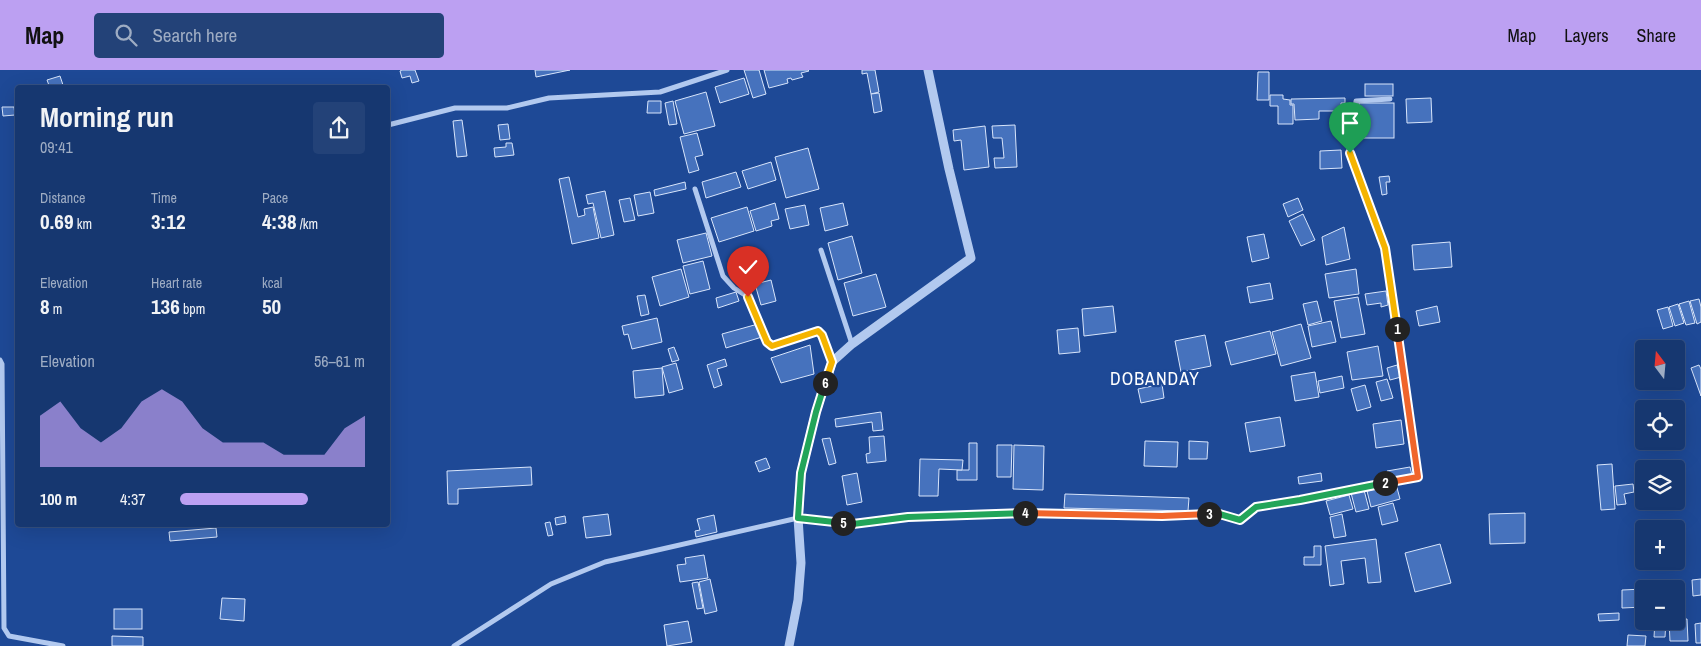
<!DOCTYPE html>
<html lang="en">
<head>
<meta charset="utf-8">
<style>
	:root { --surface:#163770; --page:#234278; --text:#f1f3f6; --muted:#9eacc3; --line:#355183; --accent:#bca0f2 }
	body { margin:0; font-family:"Archivo Narrow",sans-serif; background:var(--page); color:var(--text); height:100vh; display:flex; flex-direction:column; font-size:19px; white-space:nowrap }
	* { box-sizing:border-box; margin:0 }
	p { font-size:16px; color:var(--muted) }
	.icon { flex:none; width:28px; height:28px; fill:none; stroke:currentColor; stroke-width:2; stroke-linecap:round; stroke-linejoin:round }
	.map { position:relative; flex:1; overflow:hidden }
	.drawer { position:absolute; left:15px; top:15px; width:375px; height:442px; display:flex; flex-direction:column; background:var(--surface); border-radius:5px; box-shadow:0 5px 20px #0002,0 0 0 1px var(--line) }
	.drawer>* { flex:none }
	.needle { width:32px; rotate:344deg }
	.controls { position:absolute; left:1635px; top:270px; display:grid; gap:10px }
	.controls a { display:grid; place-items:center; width:50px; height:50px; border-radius:5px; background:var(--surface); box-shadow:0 5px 20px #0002,0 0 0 1px var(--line); font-size:25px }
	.pin { position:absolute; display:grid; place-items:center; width:42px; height:42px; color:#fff; margin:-51px -21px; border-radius:50% 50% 50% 0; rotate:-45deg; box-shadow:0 0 5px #0007 }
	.pin .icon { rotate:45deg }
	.km { position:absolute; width:25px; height:25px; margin:-12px; border-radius:50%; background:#222; color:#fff; font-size:14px; line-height:25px; text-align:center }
	.round { display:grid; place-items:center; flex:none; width:52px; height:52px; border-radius:5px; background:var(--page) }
	.headline { display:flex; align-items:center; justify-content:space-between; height:85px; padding:0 25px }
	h1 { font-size:28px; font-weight:800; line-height:38px }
	.metrics { display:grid; grid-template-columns:repeat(3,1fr); gap:8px; height:85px; padding:5px 25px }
	.metrics div { display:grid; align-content:center }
	.metrics b { font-size:21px; font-weight:800 }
	.metrics small { font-size:14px; font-weight:400 }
	.metrics p { font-size:14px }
	.chart { height:140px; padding:10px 25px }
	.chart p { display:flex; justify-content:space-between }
	.chart svg { width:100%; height:90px; margin-top:5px; fill:var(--accent); opacity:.7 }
	ul { padding:0 25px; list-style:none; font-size:16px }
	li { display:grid; grid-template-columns:80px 60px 1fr; align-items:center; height:38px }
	li i { height:12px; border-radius:6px; background:var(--accent) }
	header { display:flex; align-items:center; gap:30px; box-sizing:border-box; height:70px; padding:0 25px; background:var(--accent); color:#111 }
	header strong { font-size:24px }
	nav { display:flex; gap:28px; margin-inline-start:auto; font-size:18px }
	.search { width:350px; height:45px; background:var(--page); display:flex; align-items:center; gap:12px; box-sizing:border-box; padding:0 18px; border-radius:5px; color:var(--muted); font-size:19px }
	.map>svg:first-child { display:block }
</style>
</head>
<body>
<header>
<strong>Map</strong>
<div class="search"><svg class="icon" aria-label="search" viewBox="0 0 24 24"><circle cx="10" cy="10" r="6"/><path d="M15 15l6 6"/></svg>Search here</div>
<nav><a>Map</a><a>Layers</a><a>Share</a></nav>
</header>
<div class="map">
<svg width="1701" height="576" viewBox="0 0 1701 576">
	<rect width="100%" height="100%" fill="#1e4996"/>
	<g fill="#4672bd" stroke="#d8e5fb">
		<path d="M402 0H415L419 11 412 13 410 6 402 8 400 1Z"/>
		<path d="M535 0H570L536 7Z"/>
		<path d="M744 0H759L766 24 753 28Z"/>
		<path d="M764 0H808L809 1 801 3 803 7 792 10 791 8 787 9 788 13 769 18Z"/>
		<path d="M862 0H875L879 22 871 24 867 3 862 4Z"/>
		<path d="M1258 2H1269V30H1257Z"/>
		<path d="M60 6 64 18H50L47 10Z"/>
		<path d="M744 8 749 24 720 33 715 17Z"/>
		<rect x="1365" y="14" width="28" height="12"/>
		<path d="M706 22 715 56 684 64 675 31Z"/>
		<path d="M879 23 882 41 874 43 871 24Z"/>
		<path d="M1270 25H1283V29L1290 30V35H1293V54H1278V36H1270Z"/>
		<path d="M1345 28V33H1341V41H1319V49L1295 50 1294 34H1291V29Z"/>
		<path d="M1431 28 1432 52 1407 53 1406 29Z"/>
		<path d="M648 31H661V43H647Z"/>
		<path d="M673 31 677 54 669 55 665 33Z"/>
		<rect x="1359" y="33" width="35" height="35"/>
		<path d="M2 37H14L15 45 3 46Z"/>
		<path d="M462 50 467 86 457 87 453 51Z"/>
		<path d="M508 54 510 69 500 70 498 55Z"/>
		<path d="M1015 55 1017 97 995 98 994 88H1004L1002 68H993L992 56Z"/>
		<path d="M985 56 989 97 964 100 961 70 954 71 953 60Z"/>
		<path d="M697 63 703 85 695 87 699 100 689 103 680 67Z"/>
		<path d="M506 73H512L514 85 495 87 494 78 506 77Z"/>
		<path d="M808 78 819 119 786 128 775 87Z"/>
		<path d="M1341 80 1342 98 1320 99V81Z"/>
		<path d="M771 92 776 110 748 119 742 101Z"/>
		<path d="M736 102 741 117 706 128 702 112Z"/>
		<path d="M1389 106 1390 112H1386L1387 124 1382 125 1379 107Z"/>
		<path d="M569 107 578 147 585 145 584 139 593 137 599 168 572 174 559 109Z"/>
		<path d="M685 112 686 119 655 126 654 120Z"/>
		<path d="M605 121 614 165 601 168 593 133 588 134 586 125Z"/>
		<path d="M650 122 654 143 638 146 634 125Z"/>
		<path d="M630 128 635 150 624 152 619 130Z"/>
		<path d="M1298 128 1303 140 1288 147 1283 134Z"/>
		<path d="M775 133 779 149 771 151 772 156 756 161 750 141Z"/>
		<path d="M843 133 848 155 825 161 820 138Z"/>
		<path d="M805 135 809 155 790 159 785 139Z"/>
		<path d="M747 137 754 161 719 172 711 148Z"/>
		<path d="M1303 144 1315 170 1301 176 1289 151Z"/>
		<path d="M1344 157 1350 189 1326 195 1322 167Z"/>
		<path d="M706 163 712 186 683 193 677 170Z"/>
		<path d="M1264 164 1269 188 1252 192 1247 167Z"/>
		<path d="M852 166 862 203 838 210 828 173Z"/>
		<path d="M1450 172 1452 197 1414 200 1412 175Z"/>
		<path d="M703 191 710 219 690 224 683 196Z"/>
		<path d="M747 197 752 215 743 217 738 199Z"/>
		<path d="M681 199 689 227 660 236 652 207Z"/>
		<path d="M1356 199 1359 224 1329 228 1325 204Z"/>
		<path d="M876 204 886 237 853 246 844 213Z"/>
		<path d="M771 210 776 231 761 235 755 214Z"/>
		<path d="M1270 213 1273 229 1250 233 1247 217Z"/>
		<path d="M1386 221 1388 235 1381 237V233L1367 235 1365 224Z"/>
		<path d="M736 222 739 231 718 238 716 228Z"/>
		<path d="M645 225 649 244 641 246 637 226Z"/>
		<path d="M1358 227 1365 264 1341 268 1334 231Z"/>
		<path d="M1699 229 1701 237V252L1697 254 1690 231Z"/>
		<path d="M1317 231 1322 251 1308 255 1303 234Z"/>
		<path d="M1689 231 1695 253 1686 255 1679 234Z"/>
		<path d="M1678 234 1684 253 1675 256 1669 237Z"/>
		<path d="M1113 236 1116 262 1084 266 1082 239Z"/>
		<path d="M1437 236 1440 252 1419 256 1416 241Z"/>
		<path d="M1668 237 1673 256 1663 259 1657 240Z"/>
		<path d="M657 248 662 272 632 279 628 264 624 265 622 256Z"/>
		<path d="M1331 251 1336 272 1312 277 1308 256Z"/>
		<path d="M758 254 762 267 726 278 722 264Z"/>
		<path d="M1301 254 1311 288 1281 296 1272 262Z"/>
		<path d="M1078 258 1080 282 1059 284 1057 260Z"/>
		<path d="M1270 261 1276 284 1231 295 1225 272Z"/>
		<path d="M1205 265 1211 296 1181 302 1175 271Z"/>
		<path d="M810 275 814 304 781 313 771 288Z"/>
		<path d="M1378 276 1383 306 1352 310 1347 282Z"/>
		<path d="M674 277 679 290 672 292 668 279Z"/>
		<path d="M725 289 727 296 717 299 722 315 714 318 707 295Z"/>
		<path d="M676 293 683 319 669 323 662 297Z"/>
		<path d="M1397 295 1401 307 1390 310 1387 298Z"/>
		<path d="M1699 295 1701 299V326L1691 298Z"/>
		<path d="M662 298 664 325 635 328 633 301Z"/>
		<path d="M1315 302 1319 327 1295 331 1291 306Z"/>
		<path d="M1342 306 1344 318 1320 323 1318 311Z"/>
		<path d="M1387 309 1393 328 1381 331 1376 312Z"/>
		<path d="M1162 314 1164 328 1141 333 1138 319Z"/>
		<path d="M1365 315 1371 337 1357 341 1351 319Z"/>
		<path d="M881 342 883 360 873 361 872 352 836 357 835 349Z"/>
		<path d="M1280 347 1285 376 1250 382 1245 353Z"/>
		<path d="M1401 350 1404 374 1376 378 1373 354Z"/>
		<path d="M884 366 886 391 867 393 866 384 870 383 869 367Z"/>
		<path d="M830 368 836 393 829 395 822 369Z"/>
		<path d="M1145 371 1178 372 1177 397 1144 396Z"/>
		<path d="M1189 371 1208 372 1207 389H1189Z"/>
		<path d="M969 373H977V410H957V400H969Z"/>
		<path d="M997 375H1012L1011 407H997Z"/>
		<path d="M1014 375 1044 376 1043 420 1013 419Z"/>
		<path d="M766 388 770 398 759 402 755 392Z"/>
		<path d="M920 389 963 390 962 400 939 399 938 426H919Z"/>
		<path d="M1612 394 1615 439 1601 440 1597 395Z"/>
		<path d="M531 397 532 415 458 419V434H448L447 401Z"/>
		<path d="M1410 397 1412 405 1389 409 1387 401Z"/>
		<path d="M857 403 862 432 847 435 842 406Z"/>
		<path d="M1321 403 1322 411 1299 414 1298 407Z"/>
		<path d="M1396 414 1400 429 1371 437 1367 421Z"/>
		<path d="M1633 414 1634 422 1624 424 1626 434 1617 435 1615 416Z"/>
		<path d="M1364 420 1369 439 1356 442 1351 423Z"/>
		<path d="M1065 424 1189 428 1188 441 1064 438Z"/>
		<path d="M1349 425 1353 439 1330 445 1326 431Z"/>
		<path d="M1393 433 1398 451 1382 455 1378 437Z"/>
		<path d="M1525 443V473L1490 474 1489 444Z"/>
		<path d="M608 444 611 465 586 468 583 447Z"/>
		<path d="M1342 444 1346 466 1334 468 1330 447Z"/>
		<path d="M714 445 717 462 696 467 695 461 700 460 697 449Z"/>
		<path d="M565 446 566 453 556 455 555 448Z"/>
		<path d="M550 452 553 465 548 466 545 453Z"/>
		<path d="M216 458 217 467 170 471 169 462Z"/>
		<path d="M1376 469 1381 512 1368 513 1365 488 1341 491 1344 514 1330 516 1325 476Z"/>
		<path d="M1440 474 1451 513 1415 522 1405 483Z"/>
		<path d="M1314 476H1321V495H1304V487H1314Z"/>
		<path d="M704 485 708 508 680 512 677 495 686 494 685 488Z"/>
		<path d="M710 509 717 541 705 544 699 512Z"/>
		<path d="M1701 509V525L1693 526 1692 510Z"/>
		<path d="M698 512 703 538 697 539 692 513Z"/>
		<path d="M1644 519V537L1622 538V520Z"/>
		<path d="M222 528 245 529 244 551 220 549Z"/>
		<rect x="114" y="539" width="28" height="20"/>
		<path d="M1619 543V550L1599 551 1598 544Z"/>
		<path d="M1676 549H1687L1688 571H1670L1669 551H1676Z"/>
		<path d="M688 551 692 572 667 576 664 555Z"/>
		<path d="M1646 551H1654L1653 560 1645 559Z"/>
		<path d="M1655 551H1666L1665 567H1654Z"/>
		<path d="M1701 553V573H1696L1695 554Z"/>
		<path d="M1628 565 1646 566 1645 576H1627Z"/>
		<path d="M112 566 143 567V576H112Z"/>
	</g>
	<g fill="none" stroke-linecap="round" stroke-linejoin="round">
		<g stroke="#b2c9ef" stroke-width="5">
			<path d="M388 55 455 38H507L549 28 660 22 727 0"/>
			<path d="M695 119 723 206 734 218 748 227 767 273 772 276 818 261 822 265 832 292"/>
			<path d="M821 180 852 274"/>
			<path d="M0 290 2 294 4 558 9 566 63 576"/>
			<path d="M454 576 551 514 605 492 798 448 853 454 908 447 1038 443 1161 446 1216 443 1225 447 1239 450 1257 437 1300 430 1418 407 1385 178 1350 83 1356 31 1390 29"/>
		</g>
		<path stroke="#b2c9ef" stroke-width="9" d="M789 576 798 530 801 493 798 448 801 403 816 342 832 292 852 274 971 188 949 99 928 0"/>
	</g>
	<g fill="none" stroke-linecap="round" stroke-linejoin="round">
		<g stroke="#fff" stroke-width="10">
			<path id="split-1" d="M1350 83 1385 178 1397 259"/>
		</g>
		<g stroke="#fff" stroke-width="10">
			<path id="split-2" d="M1385 413 1418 407 1397 259"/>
		</g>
		<g stroke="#fff" stroke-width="10">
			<path id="split-3" d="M1209 444 1216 443 1240 450 1256 437 1300 430 1385 413"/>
		</g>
		<g stroke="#fff" stroke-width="10">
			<path id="split-4" d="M1025 443 1162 446 1209 444"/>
		</g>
		<g stroke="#fff" stroke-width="10">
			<path id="split-5" d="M843 453 853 454 908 447 1025 443"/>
		</g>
		<g stroke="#fff" stroke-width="10">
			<path id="split-6" d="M825 313 816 342 801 403 798 448 843 453"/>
		</g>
		<g stroke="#fff" stroke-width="10">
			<path id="split-7" d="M748 227 767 272 772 276 818 261 822 265 832 292 825 313"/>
		</g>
		<use href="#split-1" stroke="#f5b400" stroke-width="6"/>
		<use href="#split-2" stroke="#f0652b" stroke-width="6"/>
		<use href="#split-3" stroke="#22a559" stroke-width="6"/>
		<use href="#split-4" stroke="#f0652b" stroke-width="6"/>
		<use href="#split-5" stroke="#22a559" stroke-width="6"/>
		<use href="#split-6" stroke="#22a559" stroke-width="6"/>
		<use href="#split-7" stroke="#f5b400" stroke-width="6"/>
	</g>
	<g text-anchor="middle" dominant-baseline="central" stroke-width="4.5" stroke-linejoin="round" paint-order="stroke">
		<g font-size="18" letter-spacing="1" fill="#fff" stroke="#1e4996">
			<text x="1155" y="308">DOBANDAY</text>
		</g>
	</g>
</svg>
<div class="controls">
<a><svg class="needle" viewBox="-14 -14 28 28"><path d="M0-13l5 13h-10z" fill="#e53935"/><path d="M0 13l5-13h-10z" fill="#9eacc3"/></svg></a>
<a><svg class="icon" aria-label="locate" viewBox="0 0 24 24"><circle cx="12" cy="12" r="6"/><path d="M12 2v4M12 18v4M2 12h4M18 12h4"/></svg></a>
<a><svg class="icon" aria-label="layers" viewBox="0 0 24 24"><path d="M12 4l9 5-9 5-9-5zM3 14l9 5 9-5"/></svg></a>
<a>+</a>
<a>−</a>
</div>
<div class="pin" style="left:1350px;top:83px;background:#1e9e55"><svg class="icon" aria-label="arrive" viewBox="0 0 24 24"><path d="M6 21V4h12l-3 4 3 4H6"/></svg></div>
<div class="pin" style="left:748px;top:227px;background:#d93025"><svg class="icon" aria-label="check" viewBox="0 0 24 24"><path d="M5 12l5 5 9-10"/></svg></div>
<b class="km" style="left:1397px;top:259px">1</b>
<b class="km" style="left:1385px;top:413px">2</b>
<b class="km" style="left:1209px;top:444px">3</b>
<b class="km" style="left:1025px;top:443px">4</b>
<b class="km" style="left:843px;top:453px">5</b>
<b class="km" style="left:825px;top:313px">6</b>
<section class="drawer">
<div class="headline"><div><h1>Morning run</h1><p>09:41</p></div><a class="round"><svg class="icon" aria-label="share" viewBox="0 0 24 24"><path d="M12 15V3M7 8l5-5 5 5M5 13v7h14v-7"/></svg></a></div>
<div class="metrics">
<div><p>Distance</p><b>0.69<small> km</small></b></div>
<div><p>Time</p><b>3:12</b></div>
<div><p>Pace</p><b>4:38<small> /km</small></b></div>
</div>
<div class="metrics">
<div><p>Elevation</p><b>8<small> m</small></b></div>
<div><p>Heart rate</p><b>136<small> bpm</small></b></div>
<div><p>kcal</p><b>50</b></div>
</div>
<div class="chart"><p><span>Elevation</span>56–61 m</p>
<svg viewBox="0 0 160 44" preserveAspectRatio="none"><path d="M0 44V19L10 12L20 25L30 32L40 25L50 12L60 6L70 12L80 25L90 32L100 32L110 32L120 38L130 38L140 38L150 25L160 19V44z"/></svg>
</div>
<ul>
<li><b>100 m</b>4:37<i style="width:69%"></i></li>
</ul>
</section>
</div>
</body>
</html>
